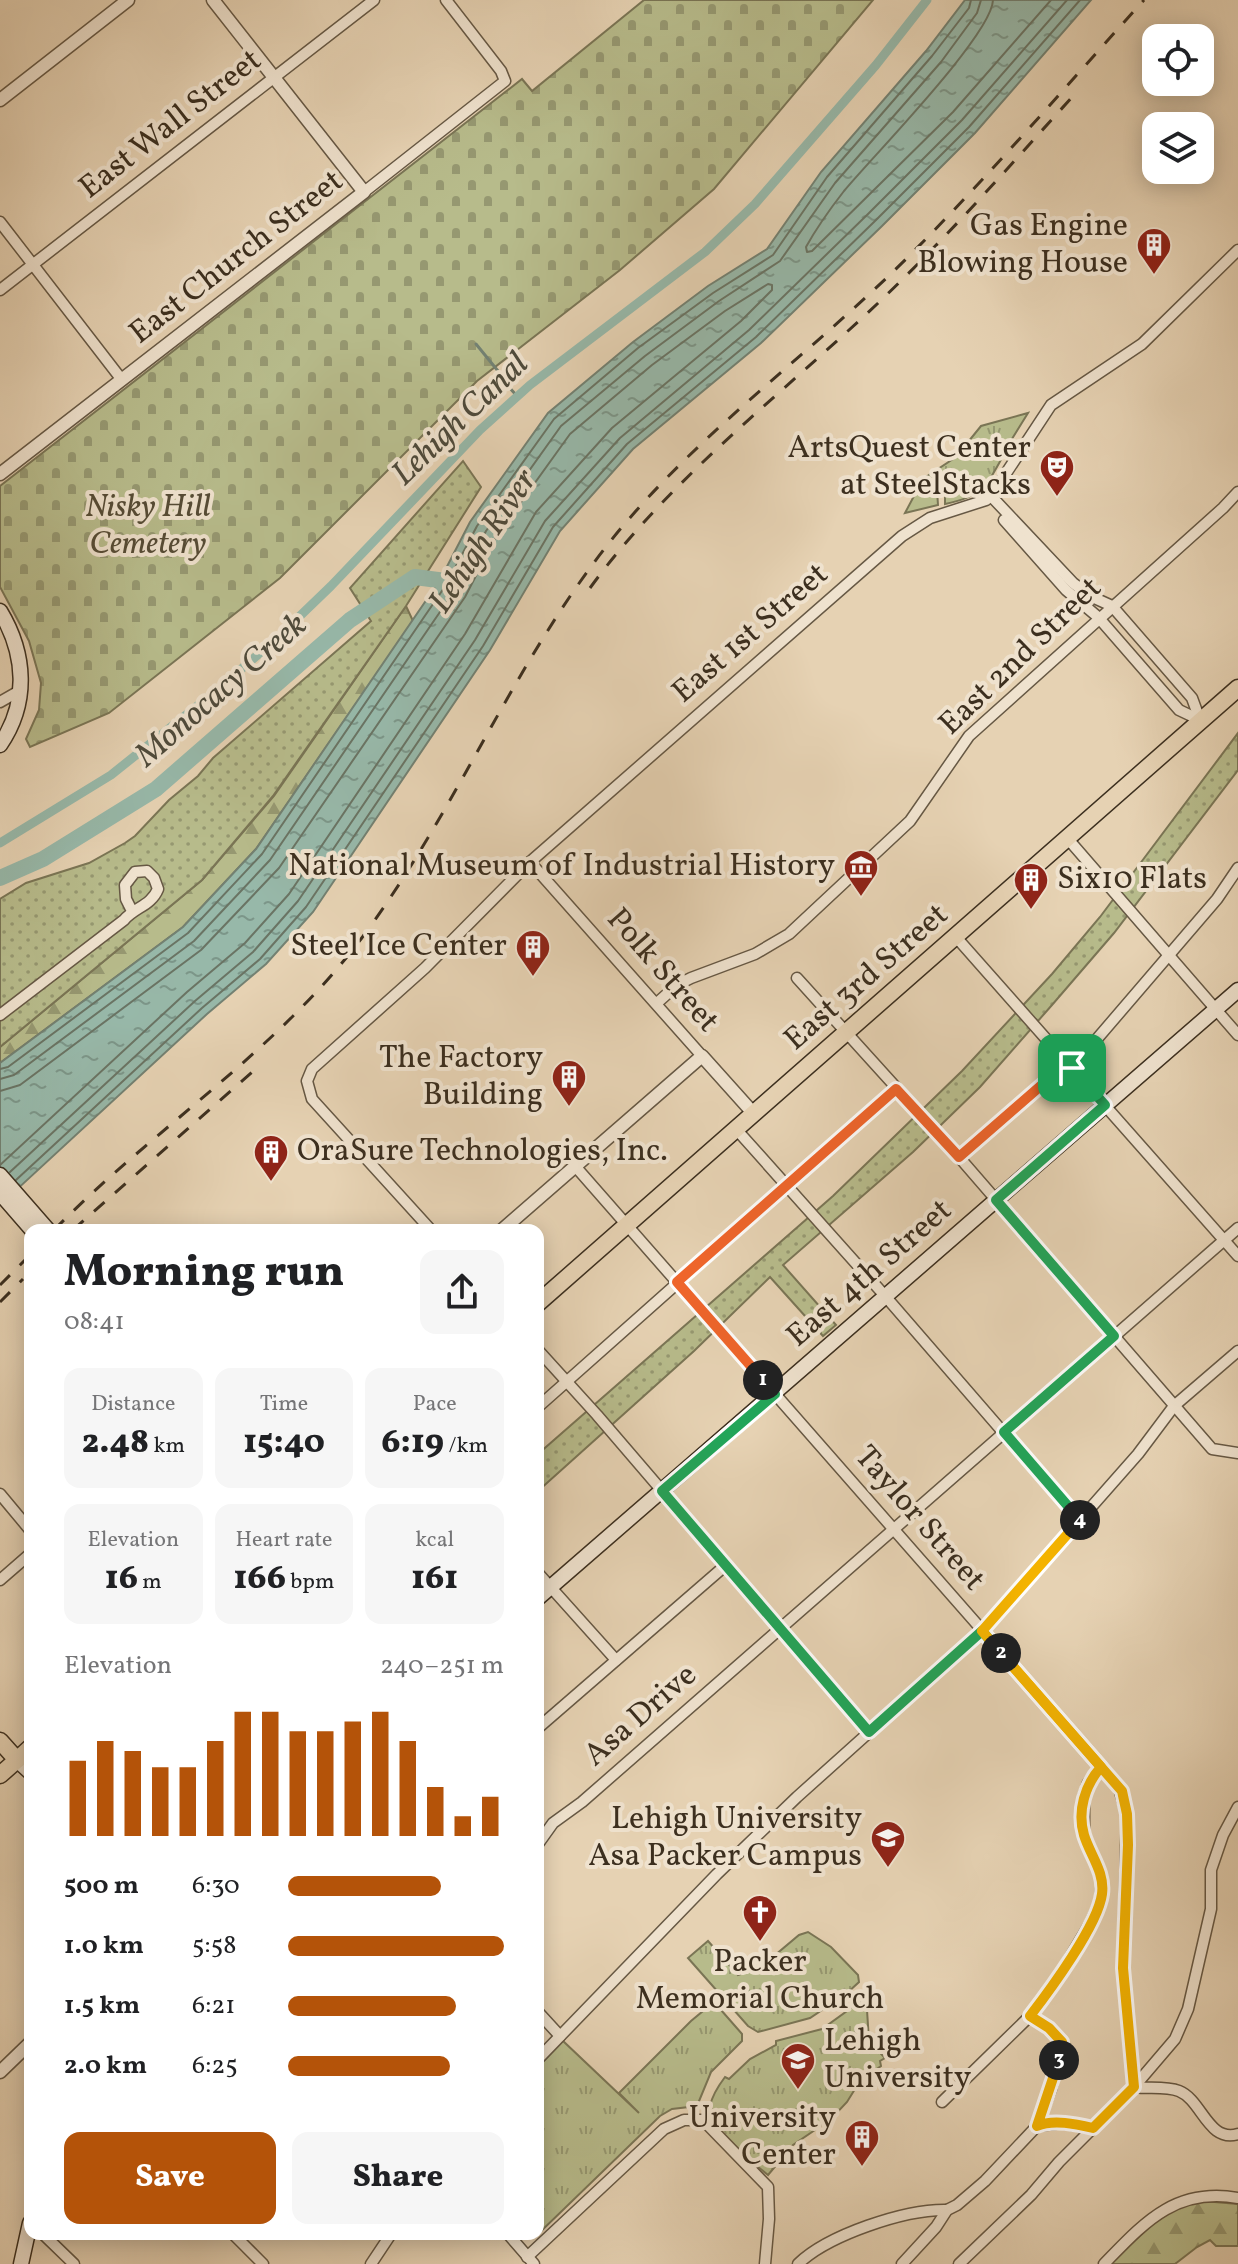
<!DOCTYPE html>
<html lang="en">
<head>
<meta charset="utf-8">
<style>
	:root { --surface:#fff; --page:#f6f6f6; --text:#202124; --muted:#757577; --accent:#b45309 }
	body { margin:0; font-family:Vollkorn,serif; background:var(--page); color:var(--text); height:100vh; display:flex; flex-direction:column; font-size:30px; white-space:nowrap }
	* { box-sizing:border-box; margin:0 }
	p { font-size:26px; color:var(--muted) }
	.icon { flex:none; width:44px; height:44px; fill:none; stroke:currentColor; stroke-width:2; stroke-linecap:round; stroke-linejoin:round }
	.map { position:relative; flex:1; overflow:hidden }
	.sheet { position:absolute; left:24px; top:1224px; width:520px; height:1016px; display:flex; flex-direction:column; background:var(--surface); border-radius:16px; box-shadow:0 4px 20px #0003 }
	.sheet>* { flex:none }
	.fabs { position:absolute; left:1142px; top:24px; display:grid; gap:16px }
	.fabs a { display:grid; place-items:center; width:72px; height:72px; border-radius:16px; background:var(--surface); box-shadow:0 4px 20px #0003; font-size:40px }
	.pin { position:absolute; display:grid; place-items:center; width:68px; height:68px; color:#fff; margin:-34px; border-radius:16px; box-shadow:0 4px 12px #0006 }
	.km { position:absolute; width:40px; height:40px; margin:-20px; border-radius:50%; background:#222; color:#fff; font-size:22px; line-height:40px; text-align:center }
	.round { display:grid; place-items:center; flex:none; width:84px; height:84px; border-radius:16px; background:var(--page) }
	.head { display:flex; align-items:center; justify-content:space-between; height:136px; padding:0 40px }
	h1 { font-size:44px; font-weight:800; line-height:60px }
	.metrics { display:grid; grid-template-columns:repeat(3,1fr); gap:12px; height:136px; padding:8px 40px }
	.metrics div { display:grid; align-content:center; border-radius:16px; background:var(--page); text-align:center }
	.metrics b { font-size:34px; font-weight:800 }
	.metrics small { font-size:22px; font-weight:400 }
	.metrics p { font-size:22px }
	.chart { height:224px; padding:16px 40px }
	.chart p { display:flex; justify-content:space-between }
	.chart svg { width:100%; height:144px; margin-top:8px; stroke:var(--accent); stroke-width:6 }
	.button { display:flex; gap:16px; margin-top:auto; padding:16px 40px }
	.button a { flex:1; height:92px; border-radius:16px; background:var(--accent); color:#fff; font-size:32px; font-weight:800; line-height:92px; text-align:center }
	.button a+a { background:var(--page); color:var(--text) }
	ul { padding:0 40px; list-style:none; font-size:26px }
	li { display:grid; grid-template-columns:128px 96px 1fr; align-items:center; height:60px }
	li i { height:20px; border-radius:10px; background:var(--accent) }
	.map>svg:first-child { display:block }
</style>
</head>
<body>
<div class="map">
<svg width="1238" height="2264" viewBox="0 0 1238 2264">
	<defs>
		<pattern id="grass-tufts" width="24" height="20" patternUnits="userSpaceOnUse" patternTransform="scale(2)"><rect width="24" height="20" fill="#b7bb8b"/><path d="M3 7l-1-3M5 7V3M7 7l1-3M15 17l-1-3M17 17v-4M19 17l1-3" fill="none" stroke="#969871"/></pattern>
		<pattern id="forest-firs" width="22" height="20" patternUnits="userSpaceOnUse" patternTransform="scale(2)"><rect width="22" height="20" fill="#b7bb8b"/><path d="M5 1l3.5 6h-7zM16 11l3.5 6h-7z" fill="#969871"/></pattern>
		<pattern id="cemetery-stones" width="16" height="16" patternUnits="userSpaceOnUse" patternTransform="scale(2)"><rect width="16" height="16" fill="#b7bb8b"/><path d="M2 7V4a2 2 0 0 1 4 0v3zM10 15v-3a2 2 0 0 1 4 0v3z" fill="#969871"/></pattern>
		<pattern id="park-dots" width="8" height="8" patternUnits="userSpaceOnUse" patternTransform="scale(2)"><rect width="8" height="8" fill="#b7bb8b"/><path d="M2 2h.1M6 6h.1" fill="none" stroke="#969871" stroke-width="1.8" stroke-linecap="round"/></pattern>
		<pattern id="water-ripples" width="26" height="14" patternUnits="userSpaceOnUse" patternTransform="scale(2)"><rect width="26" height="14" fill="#97b8a9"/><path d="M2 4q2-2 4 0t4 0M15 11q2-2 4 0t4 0" fill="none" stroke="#7c9689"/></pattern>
	</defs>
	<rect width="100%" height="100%" fill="#e6d2b3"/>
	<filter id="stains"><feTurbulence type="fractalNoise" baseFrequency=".0025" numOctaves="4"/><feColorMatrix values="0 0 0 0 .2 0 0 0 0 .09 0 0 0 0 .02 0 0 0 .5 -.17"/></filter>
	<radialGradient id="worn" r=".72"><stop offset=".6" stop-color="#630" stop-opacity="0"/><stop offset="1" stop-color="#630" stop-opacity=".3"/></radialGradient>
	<g fill="url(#grass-tufts)" stroke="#7a7555" stroke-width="2">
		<path d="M1028 413 1007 447 991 446 988 452 1002 458C984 490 982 496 945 504V488L937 490 938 505 905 513 923 479 956 457 981 426Z"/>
		<path d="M808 1932 831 1947 858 1975 859 1982 846 1994 810 2018 758 2032 748 2026 688 1958 708 1941 738 1975 762 1966 799 1935Z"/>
		<path d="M861 2001 867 2010 869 2041 885 2058 880 2061 881 2066 860 2081 847 2102 831 2119 793 2145 768 2175C753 2163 707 2125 710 2106 712 2096 719 2085 725 2077L729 2079 750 2059 776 2045V2041L822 2029Z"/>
		<path d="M714 2002 742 2034V2041L711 2072 697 2106 672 2109 660 2116 535 2237H525L522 2234H538V2067L563 2041 639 2113 619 2093 691 2021Z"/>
	</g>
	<g fill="url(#forest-firs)" stroke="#7a7555" stroke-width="2">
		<path d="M406 606 413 621 256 849 183 927 0 1063V1047L202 880 274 796Z"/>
		<path d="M1203 2201 1238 2204V2246H1216L1210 2240 1197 2247 1175 2264H1114L1111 2261 1172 2207Z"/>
	</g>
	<path fill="url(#cemetery-stones)" stroke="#7a7555" stroke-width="2" d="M644 0H873L714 189 620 270 477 381 280 578 109 713 30 747 26 739 39 710 41 683 29 641 0 587V486L522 79 532 91Z"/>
	<g fill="url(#park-dots)" stroke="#7a7555" stroke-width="2">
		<path d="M463 461 481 487 406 606 273 796 202 880 0 1047V899L26 883 89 863 125 843 135 836 169 800 198 776 213 758 371 621 350 588Z"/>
		<path d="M1238 733V770L1114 933 1052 1005 980 1087 913 1152 783 1265 836 1325 823 1336 770 1277 694 1351 538 1491V1454L833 1196 962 1071 1052 974 1100 917Z"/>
	</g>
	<path fill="url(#water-ripples)" stroke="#738172" stroke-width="2" d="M965 0H1091L975 133 882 226 761 343 633 449 560 531 490 650 313 912 266 964 207 1014 0 1205V1063L183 927 256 849 440 580 470 522 548 413 633 342 708 286 767 249 821 172 926 51Z"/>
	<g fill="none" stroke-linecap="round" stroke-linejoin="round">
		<g stroke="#6a7464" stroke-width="2">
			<path d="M993 0C992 35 872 157 844 191 830 209 817 227 806 247L807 252 812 251 953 112 1051 0"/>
			<path d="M0 1069 8 1067 188 933 262 854 446 585 477 526 554 419 638 348 713 293 773 255 827 177 932 56 969 8 971 0"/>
			<path d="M0 1079 14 1075 194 941 270 860 455 590 486 531 561 426 645 356 719 301 780 261 835 183 941 62 977 13 981 0"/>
			<path d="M0 1091 20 1085 201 950 279 868 465 597 496 537 570 434 652 365 725 311 768 284 772 285V290L741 321 612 428 536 512 465 634 289 894 245 943 187 992 0 1165"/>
			<path d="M10 1172 195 1001 253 952 298 901 475 640 545 521 620 438 749 330 869 213 962 120 1067 0"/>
			<path d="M16 1180 202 1008 260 959 306 907 483 646 553 527 627 444 756 337 876 220 969 127 1080 0"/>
		</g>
		<g stroke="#738172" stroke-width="3">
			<path d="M476 344 498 371"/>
			<path d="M508 386 517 396"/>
		</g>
		<path stroke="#97b8a9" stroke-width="9" d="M0 843 111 775 211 695 274 641 331 586 480 430 530 385 705 252 755 204 876 65 927 0"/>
		<path stroke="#97b8a9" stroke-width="16" d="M0 878 43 859 156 789 350 620 415 577 461 583"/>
		<g stroke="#665844" stroke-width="13">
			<g id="minor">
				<path d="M364 192 505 81 501 71 446 0"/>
				<path d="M0 222 122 380"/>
				<path d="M0 290 374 0"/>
				<path d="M991 496 1073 583 1090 596 1112 606 1192 698 1200 720"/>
				<path d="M1004 520 1066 590 1098 617 1179 710 1200 720"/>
				<path d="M0 702 21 690"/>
				<path d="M1068 839 1238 1035"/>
				<path d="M530 862 702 1056"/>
				<path d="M956 937 1238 1256"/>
				<path d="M797 978 959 1157 1212 1449 1238 1453"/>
				<path d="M657 1003 677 985 691 978 755 954 789 934 910 821 969 736 1223 508 1238 492"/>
				<path d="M0 1015 124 920C135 907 151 906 158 889L154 878 147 871 135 872 125 885 126 899 132 911"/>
				<path d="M1072 1068 1217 899 1238 868"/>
				<path d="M736 1129 886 1297 1080 1521"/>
				<path d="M959 1157 1067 1063"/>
				<path d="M575 1166 1118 1785 1127 1814 1123 1968 1134 2087"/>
				<path d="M431 1230 312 1099 307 1081 312 1069 425 968 530 862 902 536 930 518 986 500 991 496 1051 405 1142 344 1238 250"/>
				<path d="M538 1350 597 1415 869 1732"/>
				<path d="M538 1407 896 1089"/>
				<path d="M0 1494 30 1530"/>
				<path d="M538 1573 616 1660"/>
				<path d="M0 1580 30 1554"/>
				<path d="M538 1728 726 1565"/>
				<path d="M538 1844 553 1823 582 1802 1238 1228"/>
				<path d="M538 2012 560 2036"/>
				<path d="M538 2059 717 1874 797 1797 982 1631 1138 1454 1174 1406 1238 1351"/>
				<path d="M1134 2087C1148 2089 1166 2086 1179 2091 1202 2100 1208 2143 1238 2134"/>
				<path d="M942 2102 1030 2016 1062 1971 1091 1922 1100 1902 1102 1879 1084 1834V1795L1088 1783 1101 1767"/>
				<path d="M1037 2126 1061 2123 1093 2128"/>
				<path d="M43 2234 74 2264"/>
				<path d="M233 2234 263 2264"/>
				<path d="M508 2234 534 2264"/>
				<path d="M527 2257 664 2129 684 2120H703L768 2187 769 2219 765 2264"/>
				<path d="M371 2264 391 2234"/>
				<path d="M798 2264C828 2235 905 2209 947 2210"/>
				<path d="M902 2264 936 2227 947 2210 957 2205 985 2181 1037 2126 1051 2089 1062 2042 1049 2028 1030 2016"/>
				<path d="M959 2264 1031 2195 1059 2162 1134 2087 1175 2039 1188 2009 1211 1909V1870L1223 1835 1238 1807"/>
				<path d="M1104 2264C1144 2223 1175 2187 1238 2198"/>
			</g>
		</g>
		<g stroke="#665844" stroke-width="15">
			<g id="tertiary">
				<path d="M0 100 128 0"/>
				<path d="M0 474 364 192 213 0"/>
				<path d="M502 1230 702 1056 754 1114"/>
				<path d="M0 2072 30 2043"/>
			</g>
		</g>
		<g stroke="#3c2f1f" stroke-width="17">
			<g id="secondary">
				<path d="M0 611C26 654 29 703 0 745"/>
				<path d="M0 1175 48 1230"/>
				<path d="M0 1193 32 1230"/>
				<path d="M538 1598 1238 990"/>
				<path d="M17 1760 30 1772"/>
				<path d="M21 2264 30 2223"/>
			</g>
		</g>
		<g stroke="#3c2f1f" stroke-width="19">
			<path id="primary" d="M0 1775 17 1760"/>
		</g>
		<g stroke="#3c2f1f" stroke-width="19">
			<g id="trunk">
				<path d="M538 1303 1238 688"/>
				<path d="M0 1741 17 1760 30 1748"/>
			</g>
		</g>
		<use href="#minor" stroke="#efe2ce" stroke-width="10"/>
		<use href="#tertiary" stroke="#efe2ce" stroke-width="12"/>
		<use href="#secondary" stroke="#efe2ce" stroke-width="14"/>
		<use href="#primary" stroke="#e6d2b3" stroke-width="16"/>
		<use href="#trunk" stroke="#e6d2b3" stroke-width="16"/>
		<g stroke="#3c2f1f" stroke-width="3" stroke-dasharray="14 14" stroke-linecap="butt">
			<path d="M590 588C665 485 768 405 861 319 937 249 1005 171 1074 95"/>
			<path d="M54 1230C153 1129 275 1053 361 939 463 803 522 639 635 512 717 419 820 345 908 257 990 175 1066 86 1144 0"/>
			<path d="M73 1230 259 1066"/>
			<path d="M0 1285 30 1255"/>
			<path d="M0 1302 23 1279"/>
		</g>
	</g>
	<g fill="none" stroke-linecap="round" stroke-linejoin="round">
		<g stroke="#fff" stroke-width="16">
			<path id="split-1" d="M763 1380 677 1282 896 1089 959 1157 1067 1063 1072 1068"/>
		</g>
		<g stroke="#fff" stroke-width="16">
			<path id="split-2" d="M763 1380 775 1394 662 1491 869 1732 982 1631 1001 1653"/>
		</g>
		<g stroke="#fff" stroke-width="16">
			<path id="split-3" d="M1001 1653 1122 1791 1127 1814 1128 1845 1123 1968 1134 2087 1093 2128C1076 2124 1053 2119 1037 2126L1059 2060"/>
		</g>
		<g stroke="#fff" stroke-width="16">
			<path id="split-4" d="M1059 2060 1062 2042 1049 2028 1030 2016C1050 1990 1098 1925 1102 1894 1105 1872 1090 1855 1084 1835 1077 1811 1085 1785 1101 1767L982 1631 1080 1520"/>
		</g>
		<g stroke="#fff" stroke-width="16">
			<path id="split-5" d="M1072 1068 1105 1105 996 1200 1114 1336 1004 1432 1080 1520"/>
		</g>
		<use href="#split-1" stroke="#f0652b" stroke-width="10"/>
		<use href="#split-2" stroke="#22a559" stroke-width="10"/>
		<use href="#split-3" stroke="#f5b400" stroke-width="10"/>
		<use href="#split-4" stroke="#f5b400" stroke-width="10"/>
		<use href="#split-5" stroke="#22a559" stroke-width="10"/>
	</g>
	<defs>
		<g id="building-pin" transform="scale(1.8)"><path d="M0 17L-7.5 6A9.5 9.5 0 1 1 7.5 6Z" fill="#8f2418" stroke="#efe2ce"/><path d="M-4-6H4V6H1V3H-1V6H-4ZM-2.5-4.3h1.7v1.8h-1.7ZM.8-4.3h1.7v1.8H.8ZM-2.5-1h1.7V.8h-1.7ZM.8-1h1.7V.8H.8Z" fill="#fff"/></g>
		<g id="theatre-pin" transform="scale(1.8)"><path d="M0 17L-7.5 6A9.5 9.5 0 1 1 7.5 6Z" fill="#8f2418" stroke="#efe2ce"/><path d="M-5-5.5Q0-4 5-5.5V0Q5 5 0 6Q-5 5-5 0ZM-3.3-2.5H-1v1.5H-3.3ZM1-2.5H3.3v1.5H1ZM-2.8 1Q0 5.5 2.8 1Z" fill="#fff"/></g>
		<g id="museum-pin" transform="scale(1.8)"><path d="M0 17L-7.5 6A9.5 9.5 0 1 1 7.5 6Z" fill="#8f2418" stroke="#efe2ce"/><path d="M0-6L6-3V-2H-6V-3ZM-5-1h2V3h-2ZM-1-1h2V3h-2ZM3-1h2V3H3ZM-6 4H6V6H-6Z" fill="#fff"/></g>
		<g id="university-pin" transform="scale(1.8)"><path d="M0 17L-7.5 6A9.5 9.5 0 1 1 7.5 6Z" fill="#8f2418" stroke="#efe2ce"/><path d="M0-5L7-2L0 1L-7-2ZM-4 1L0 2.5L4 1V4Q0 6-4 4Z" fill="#fff"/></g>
		<g id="church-pin" transform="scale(1.8)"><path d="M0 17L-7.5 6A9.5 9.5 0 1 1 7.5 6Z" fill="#8f2418" stroke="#efe2ce"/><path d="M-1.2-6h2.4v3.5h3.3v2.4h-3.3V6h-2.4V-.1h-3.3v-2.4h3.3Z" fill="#fff"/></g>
		<g id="school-pin" transform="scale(1.8)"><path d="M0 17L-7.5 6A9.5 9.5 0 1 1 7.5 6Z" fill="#8f2418" stroke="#efe2ce"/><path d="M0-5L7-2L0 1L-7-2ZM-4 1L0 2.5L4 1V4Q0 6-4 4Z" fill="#fff"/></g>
	</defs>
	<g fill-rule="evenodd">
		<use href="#building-pin" x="1154" y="245"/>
		<use href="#theatre-pin" x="1057" y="467"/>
		<use href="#museum-pin" x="861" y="867"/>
		<use href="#building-pin" x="1031" y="880"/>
		<use href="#building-pin" x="533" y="947"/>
		<use href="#building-pin" x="569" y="1077"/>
		<use href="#building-pin" x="271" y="1152"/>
		<use href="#university-pin" x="888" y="1838"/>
		<use href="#church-pin" x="760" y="1912"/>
		<use href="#school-pin" x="798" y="2060"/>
		<use href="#building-pin" x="862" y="2137"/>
	</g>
	<g text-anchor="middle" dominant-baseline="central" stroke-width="8" stroke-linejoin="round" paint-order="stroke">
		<g font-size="32" fill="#3c2f1f" stroke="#efe2ce">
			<text transform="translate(171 125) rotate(-38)">East Wall Street</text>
			<text transform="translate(237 258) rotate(-38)">East Church Street</text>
			<text transform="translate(751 634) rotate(-41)">East 1st Street</text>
			<text transform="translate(1021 657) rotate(-44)">East 2nd Street</text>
			<text transform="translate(662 971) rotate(49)">Polk Street</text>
			<text transform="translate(867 978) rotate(-41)">East 3rd Street</text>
			<text transform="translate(870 1274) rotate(-41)">East 4th Street</text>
			<text transform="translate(919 1519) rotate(49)">Taylor Street</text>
			<text transform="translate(641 1716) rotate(-41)">Asa Drive</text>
		</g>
		<g font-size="32" fill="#3c2f1f" stroke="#efe2ce" text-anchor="end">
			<text x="1128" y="227">Gas Engine<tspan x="1128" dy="37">Blowing House</tspan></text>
			<text x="1031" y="449">ArtsQuest Center<tspan x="1031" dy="37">at SteelStacks</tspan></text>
			<text x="835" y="867">National Museum of Industrial History</text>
			<text x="1057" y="880" text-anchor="start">Six10 Flats</text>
			<text x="507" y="947">Steel Ice Center</text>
			<text x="543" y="1059">The Factory<tspan x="543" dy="37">Building</tspan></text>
			<text x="297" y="1152" text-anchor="start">OraSure Technologies, Inc.</text>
			<text x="862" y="1820">Lehigh University<tspan x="862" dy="37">Asa Packer Campus</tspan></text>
			<text x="760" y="1963" text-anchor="middle">Packer<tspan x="760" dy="37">Memorial Church</tspan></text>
			<text x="824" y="2042" text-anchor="start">Lehigh<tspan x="824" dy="37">University</tspan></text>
			<text x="836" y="2119">University<tspan x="836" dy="37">Center</tspan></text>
		</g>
		<g font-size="32" font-style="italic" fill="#554b35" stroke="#efe2ce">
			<text x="148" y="508">Nisky Hill<tspan x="148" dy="37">Cemetery</tspan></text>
		</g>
		<g font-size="34" font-style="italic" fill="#4e4a3b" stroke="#efe2ce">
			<text transform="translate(461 420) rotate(-44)">Lehigh Canal</text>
			<text transform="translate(484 542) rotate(-56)">Lehigh River</text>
			<text transform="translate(222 691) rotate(-41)">Monocacy Creek</text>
		</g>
	</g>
	<rect width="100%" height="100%" filter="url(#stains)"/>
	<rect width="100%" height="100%" fill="url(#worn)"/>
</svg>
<div class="fabs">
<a><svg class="icon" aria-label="locate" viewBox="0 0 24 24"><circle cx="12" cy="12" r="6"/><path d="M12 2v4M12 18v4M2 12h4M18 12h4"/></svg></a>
<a><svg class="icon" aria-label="layers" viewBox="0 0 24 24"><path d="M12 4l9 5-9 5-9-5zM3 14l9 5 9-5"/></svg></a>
</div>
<div class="pin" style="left:1072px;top:1068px;background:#1e9e55"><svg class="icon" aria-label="arrive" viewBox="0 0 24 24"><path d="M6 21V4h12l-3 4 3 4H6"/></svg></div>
<b class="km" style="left:763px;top:1380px">1</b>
<b class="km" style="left:1001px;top:1653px">2</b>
<b class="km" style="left:1059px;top:2060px">3</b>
<b class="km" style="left:1080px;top:1520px">4</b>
<section class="sheet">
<div class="head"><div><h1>Morning run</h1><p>08:41</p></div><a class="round"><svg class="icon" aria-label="share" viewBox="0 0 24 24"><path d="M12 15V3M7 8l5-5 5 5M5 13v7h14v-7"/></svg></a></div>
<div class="metrics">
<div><p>Distance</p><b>2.48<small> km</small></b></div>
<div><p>Time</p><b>15:40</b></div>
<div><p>Pace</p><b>6:19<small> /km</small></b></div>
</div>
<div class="metrics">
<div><p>Elevation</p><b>16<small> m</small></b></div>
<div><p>Heart rate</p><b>166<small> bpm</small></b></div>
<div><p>kcal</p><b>161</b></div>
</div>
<div class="chart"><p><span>Elevation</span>240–251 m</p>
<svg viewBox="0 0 160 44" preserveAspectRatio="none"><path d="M5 44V21M15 44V15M25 44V18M35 44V23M45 44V23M55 44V15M65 44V6M75 44V6M85 44V12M95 44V12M105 44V9M115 44V6M125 44V15M135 44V29M145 44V38M155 44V32"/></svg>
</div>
<ul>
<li><b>500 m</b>6:30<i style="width:71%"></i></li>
<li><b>1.0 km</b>5:58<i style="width:100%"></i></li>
<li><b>1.5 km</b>6:21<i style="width:78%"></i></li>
<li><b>2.0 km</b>6:25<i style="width:75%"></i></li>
</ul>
<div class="button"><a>Save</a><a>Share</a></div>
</section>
</div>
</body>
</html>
